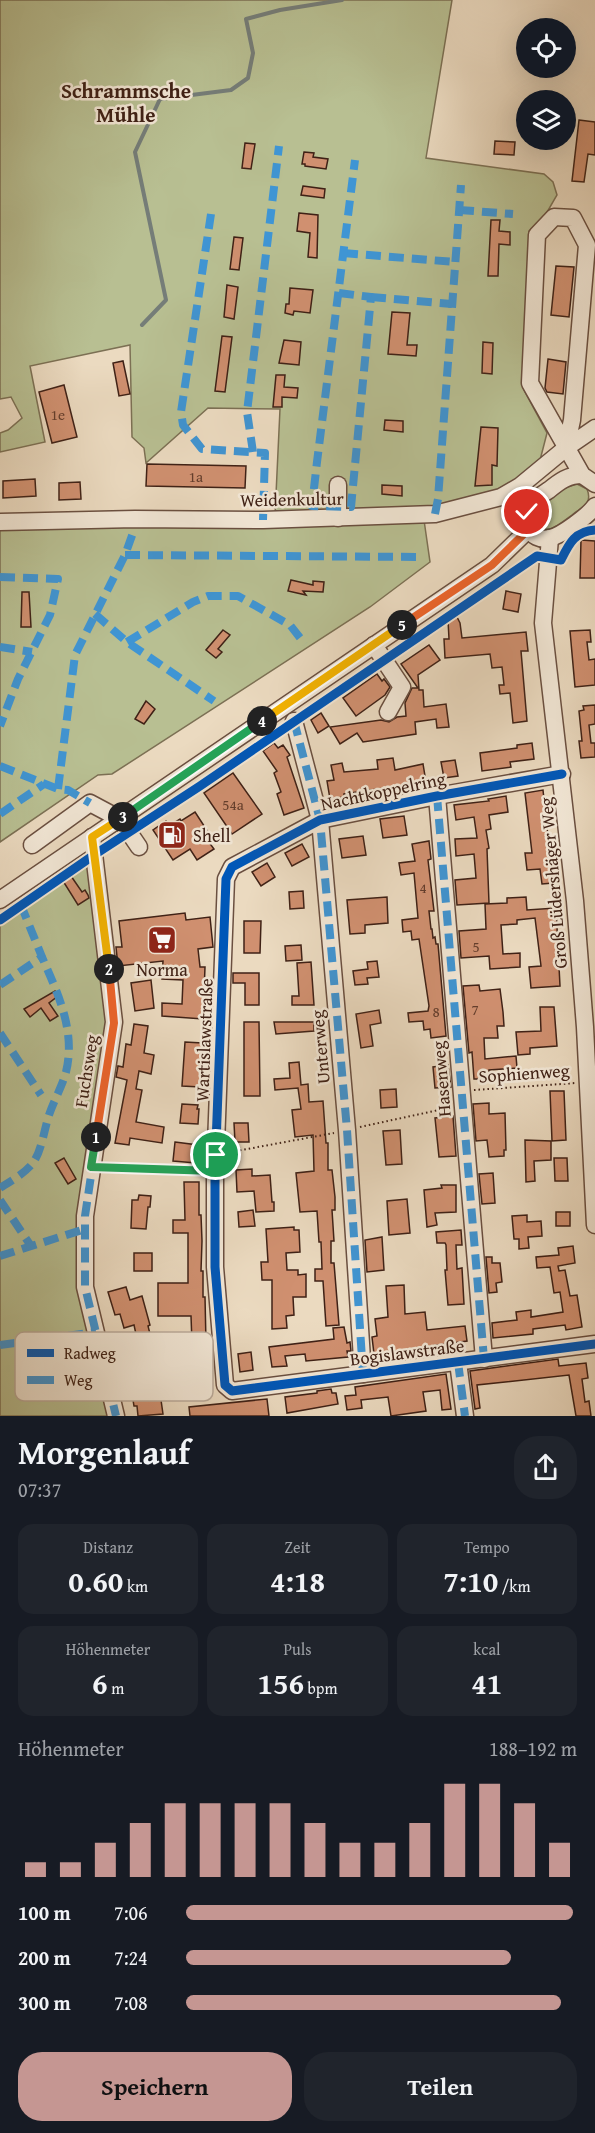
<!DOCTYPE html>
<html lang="de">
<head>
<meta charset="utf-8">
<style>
	:root { --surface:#171b24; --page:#20242c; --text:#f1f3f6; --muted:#9ea1a6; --accent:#c59692 }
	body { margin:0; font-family:"Gentium Book Plus",serif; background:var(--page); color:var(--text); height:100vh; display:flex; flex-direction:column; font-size:22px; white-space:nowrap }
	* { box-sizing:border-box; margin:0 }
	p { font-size:20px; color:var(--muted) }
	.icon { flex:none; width:33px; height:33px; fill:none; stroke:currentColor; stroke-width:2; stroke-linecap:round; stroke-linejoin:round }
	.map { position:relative; height:1416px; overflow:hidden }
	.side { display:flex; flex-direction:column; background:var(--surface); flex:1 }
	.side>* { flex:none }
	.fabs { position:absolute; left:516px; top:18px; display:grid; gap:12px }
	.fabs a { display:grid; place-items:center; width:60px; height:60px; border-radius:50%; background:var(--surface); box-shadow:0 6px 24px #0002; font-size:30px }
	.pin { position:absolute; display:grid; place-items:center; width:51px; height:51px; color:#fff; margin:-26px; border:3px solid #fff; border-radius:50%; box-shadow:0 2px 6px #0007 }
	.km { position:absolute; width:30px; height:30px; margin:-15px; border-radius:50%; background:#222; color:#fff; font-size:16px; line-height:30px; text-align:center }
	.round { display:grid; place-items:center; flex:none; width:63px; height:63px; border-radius:24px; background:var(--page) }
	.head { display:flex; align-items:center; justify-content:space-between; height:102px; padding:0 18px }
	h1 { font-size:33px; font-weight:700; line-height:45px }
	.figures { display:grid; grid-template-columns:repeat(3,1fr); gap:9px; height:102px; padding:6px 18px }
	.figures div { display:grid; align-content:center; border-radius:15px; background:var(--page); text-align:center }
	.figures b { font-size:30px; font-weight:700 }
	.figures small { font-size:16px; font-weight:400 }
	.figures p { font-size:16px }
	.chart { height:168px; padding:12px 18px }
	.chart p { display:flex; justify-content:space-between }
	.chart svg { width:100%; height:108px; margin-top:6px; stroke:var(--accent); stroke-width:6 }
	.primary-button { display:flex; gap:12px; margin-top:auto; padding:12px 18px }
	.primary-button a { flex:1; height:69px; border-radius:24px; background:var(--accent); color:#111; font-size:24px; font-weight:700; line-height:69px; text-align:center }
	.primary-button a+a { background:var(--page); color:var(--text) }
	ul { padding:0 18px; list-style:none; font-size:20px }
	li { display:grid; grid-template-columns:96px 72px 1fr; align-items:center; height:45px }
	li i { height:15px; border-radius:8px; background:var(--accent) }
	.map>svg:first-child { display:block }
</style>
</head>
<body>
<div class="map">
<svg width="595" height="1416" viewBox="0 0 595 1416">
	<rect width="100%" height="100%" fill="#ebdac0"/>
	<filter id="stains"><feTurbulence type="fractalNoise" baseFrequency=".00333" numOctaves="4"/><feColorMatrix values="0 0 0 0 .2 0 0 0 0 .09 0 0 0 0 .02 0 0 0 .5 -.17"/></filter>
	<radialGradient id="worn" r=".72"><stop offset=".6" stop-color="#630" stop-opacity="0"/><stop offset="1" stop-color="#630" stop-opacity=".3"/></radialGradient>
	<g fill="#b8bf92" stroke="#7c7054" stroke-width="1.5">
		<path d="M0 0H452L426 158 544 174 553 182 557 195 546 214 529 231 524 390 547 433 538 468 509 488 432 509 275 516 280 409 208 408 146 463 144 448 132 437 130 345 30 366 45 442 0 452V433L8 430 22 418 11 397 0 399Z"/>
		<path d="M577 484 587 489C589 494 590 498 587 503 584 508 576 511 572 515 560 524 542 541 535 517 538 503 563 487 577 484Z"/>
		<path d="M424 520 430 562 370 607 112 774 98 775 0 842V525Z"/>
		<path d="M90 863 114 1022 85 1287 116 1416H0V924Z"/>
	</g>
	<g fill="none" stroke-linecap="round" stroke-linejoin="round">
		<path stroke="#757d78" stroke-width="4" d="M142 325 166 300 135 152 160 99 231 90 248 78 253 53 246 19 280 10 342 0"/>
	</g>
	<g fill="#d09070" stroke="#3f2116" stroke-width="1.5">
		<path d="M579 120 595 122V155L588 154 584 182 572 181Z"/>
		<path d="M495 141 515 142 514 155 494 154Z"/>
		<path d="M245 143 255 144 251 169 242 168Z"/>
		<path d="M304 152 314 153 313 157 328 159 326 169 305 166V164H302Z"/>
		<path d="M303 186 325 189 324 198 301 195Z"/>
		<path d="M299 213 318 215 317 258 308 257 310 233 297 231Z"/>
		<path d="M491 220H500L499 231 510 232V245L499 244 498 276H488Z"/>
		<path d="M234 237 243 238 239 270 230 269Z"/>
		<path d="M556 266 574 267 569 317 551 315Z"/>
		<path d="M227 285 238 287 234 319 224 317Z"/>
		<path d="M290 288 313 290 310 313 294 311 293 315 285 313 286 304H289Z"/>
		<path d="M392 312 410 313 407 345H417L416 356 388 354Z"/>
		<path d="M222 336 232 337 225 392 215 391Z"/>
		<path d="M284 340 301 342 299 365 279 363Z"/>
		<path d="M483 342 493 343 492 374 482 373Z"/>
		<path d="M548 359 566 362 563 394 547 392 545 388Z"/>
		<path d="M123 361 130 394 119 396 113 363Z"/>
		<path d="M276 375H285L284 387 298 388 297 398 282 397V407H273Z"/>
		<path d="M64 385 77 437 52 443 39 392Z"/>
		<path d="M385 420 403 421V432L384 430Z"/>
		<path d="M481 427 498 428 497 466 492 465V485L475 486Z"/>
		<path d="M147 464 246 466 245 488 146 486Z"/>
		<path d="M35 479 36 496 3 498V481Z"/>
		<path d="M80 482 81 499 59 500V483Z"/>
		<path d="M382 485 402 486V496L382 494Z"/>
		<path d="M581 540 595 541V578H580Z"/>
		<path d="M291 580 313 585V581L324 582 323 592 303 591 306 595 288 591Z"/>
		<path d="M506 591 521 594 518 612 503 609Z"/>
		<path d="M22 592H29L31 627H21Z"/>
		<path d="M456 615 460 623 462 638 526 632 528 651H521L527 721 513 723 510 693 500 694 499 685H504L502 667 492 668 490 654 445 658 444 639H449L448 620Z"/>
		<path d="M223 630 230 635 218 649 222 652 216 658 206 650Z"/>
		<path d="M590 630 591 642H587L589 660 595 659V685L575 687 570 631Z"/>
		<path d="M429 645 440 660 418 675 419 690H423L424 707 446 704 449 727 437 728 436 719 415 722 416 734 363 742 357 733 340 744 330 727 381 720 389 722 397 717 406 716 405 703 412 688H418L401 664Z"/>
		<path d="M377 674 382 681 384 679 390 687 385 695 356 716 343 698Z"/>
		<path d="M146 701 155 709 144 724 135 719Z"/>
		<path d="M595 705V724L589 725 591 743H595V757L581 758 579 741H582L579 711 584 710 583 706Z"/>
		<path d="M321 713 329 726 318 733 311 720Z"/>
		<path d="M274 743 278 748 283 745 290 755 287 757 304 808 284 815 277 794 281 792 274 773 277 771 263 751Z"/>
		<path d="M532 743 534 759 510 762 511 767 482 771 480 753 517 748V745Z"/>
		<path d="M393 758 395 770 423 764 426 782 344 794V797L330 799 327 781 334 780 331 765 342 763 344 772 378 769 377 760Z"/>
		<path d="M455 760 458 776 444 778 441 762Z"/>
		<path d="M233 773 262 814 232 834 204 793Z"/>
		<path d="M543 790 553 883 542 884 540 869 527 870 525 853H532L525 793Z"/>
		<path d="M506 796 508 812 489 815 491 829 486 830 489 848 487 849 489 903 457 905 455 880 476 878 474 854 456 856 455 839 477 838 474 817 456 820 454 805 489 801 488 799Z"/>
		<path d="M195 812 212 838 208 841 214 849 197 860 190 849 173 860 153 830 166 821 169 826 180 819 181 821Z"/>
		<path d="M404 816 407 835 383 838 380 819Z"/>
		<path d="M363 836 366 855 342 858 339 839Z"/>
		<path d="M429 841 431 859 428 860 434 911H429L431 929H432L433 938 435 937 436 944H438L446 1036 431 1038 430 1029 424 1030 423 1021 409 1022 408 1013 428 1011 429 1006 419 939 412 940 411 931 403 932 402 920 418 918 414 873 401 875 399 863 415 861 412 844Z"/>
		<path d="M302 844 309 857 292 866 285 853Z"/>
		<path d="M267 863 275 877 261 886 252 872Z"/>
		<path d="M71 876 82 892 85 890 88 895 89 898 78 905 63 881Z"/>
		<path d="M303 891 304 908 290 909 289 892Z"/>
		<path d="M387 897 388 923 365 925V933L350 934 347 900Z"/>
		<path d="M526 897 527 910 556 908 560 986 531 988 529 967 541 966 535 918 517 920V924L501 925 503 954 520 953V967L490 969 489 956 461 958 459 931 486 929 485 904 507 903V898Z"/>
		<path d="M185 913 186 920 210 917 213 947 198 949 200 967H205L203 1019 162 1016V1003L182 1004 183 980 162 979 163 961 118 966 116 947H122L119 921Z"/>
		<path d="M244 921H261L260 953H244Z"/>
		<path d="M301 945 302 960 286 961 285 946Z"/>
		<path d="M377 961 379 977 367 978 368 984 355 985 353 971 368 969 367 962Z"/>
		<path d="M311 962 314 1005H292V996H299L297 963Z"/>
		<path d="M233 973H259V1005H245V983H233Z"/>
		<path d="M151 980 154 1008 135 1011 131 983Z"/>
		<path d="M479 985 480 991 500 989 503 1012 504 1026H497L498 1038H484L485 1059 516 1056 517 1068 489 1070V1079H474L472 1052 469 1053 463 986Z"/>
		<path d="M55 991 58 996 49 1003 58 1016 50 1021 41 1008 30 1017 24 1009Z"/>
		<path d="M540 1007H554L557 1046 530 1048V1054L518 1055 516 1032 541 1031Z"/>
		<path d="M379 1010 381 1023 370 1025 373 1046 361 1048 356 1014Z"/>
		<path d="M244 1022H259L260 1096H244Z"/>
		<path d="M274 1022H314V1031L276 1034Z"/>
		<path d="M134 1024 148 1026 144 1053 154 1055 151 1074 139 1071 136 1089 142 1090 136 1122 164 1127 162 1143 130 1138 129 1145 115 1143 127 1080 116 1077 118 1066 123 1067 126 1044 131 1045Z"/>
		<path d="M185 1042 202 1043 200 1087 182 1086Z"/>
		<path d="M299 1062 301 1085 308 1084 309 1102 323 1101 326 1143H328V1170H332L335 1197V1210H332L334 1241H331V1263H334L339 1325 326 1326 323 1281H315V1269H322L321 1242H319L317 1211 300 1212 296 1173 314 1171 313 1135 295 1137 292 1110 301 1109 298 1088 275 1090 274 1079 290 1078 289 1063Z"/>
		<path d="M448 1065 451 1087 435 1088 433 1067Z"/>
		<path d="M396 1089 397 1107 381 1108 380 1090Z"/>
		<path d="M550 1091H564L566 1140 552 1141Z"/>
		<path d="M489 1103V1114L505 1113 506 1150H504V1156L489 1157 487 1140 476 1141 473 1104Z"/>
		<path d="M182 1104 198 1105 197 1109H199L198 1124 180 1123Z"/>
		<path d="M453 1116 456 1156 439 1157 435 1118Z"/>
		<path d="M234 1123H248L249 1142H235Z"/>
		<path d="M400 1130 402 1164 386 1165 383 1131Z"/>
		<path d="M525 1140 551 1141V1160L534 1161 535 1181 526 1182Z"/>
		<path d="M175 1142 198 1145 196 1163 173 1161Z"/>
		<path d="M64 1158 76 1179 68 1184 55 1163Z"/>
		<path d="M554 1158H567L568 1181H555Z"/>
		<path d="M252 1169V1176L270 1175 272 1202H274V1211L256 1212 254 1191 237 1192 236 1170Z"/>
		<path d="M493 1173 495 1203 482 1204 479 1174Z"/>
		<path d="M184 1182H199V1215H201L202 1241 201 1271H203V1297H205L206 1343H192L191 1316H158V1283H188V1233H173V1220H185Z"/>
		<path d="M441 1185H456V1212L435 1213 437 1225 427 1227 424 1190 442 1188Z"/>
		<path d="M139 1195 151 1196 150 1207H148L146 1229 131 1228 132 1200H138Z"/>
		<path d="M407 1199 410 1233 389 1235 387 1201Z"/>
		<path d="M253 1210 255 1226 239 1227 238 1212Z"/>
		<rect x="556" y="1212" width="14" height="14"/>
		<path d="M527 1215V1222L541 1221 542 1236 528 1237 529 1248 519 1249V1239H514L512 1216Z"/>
		<path d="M294 1227V1230H299L300 1252 286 1253 287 1270H298V1275L306 1274V1297H293L294 1315 286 1316 287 1328 272 1329V1280H262L261 1262H268L266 1229Z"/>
		<path d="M461 1230 462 1245H456L457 1269 462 1268 464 1304 448 1305 445 1270H447L446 1245 445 1243H437L436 1232Z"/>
		<path d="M382 1237 384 1270 367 1272 365 1240Z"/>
		<path d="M573 1246 575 1263 558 1266 559 1271 565 1270 570 1296 577 1295 582 1327 566 1330 565 1325 533 1329V1334L493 1338 492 1323 517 1320 516 1312 531 1310V1317L563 1312 560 1292 554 1293 550 1267 537 1268 536 1257 559 1255 558 1248Z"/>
		<rect x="134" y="1253" width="18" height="18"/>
		<path d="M486 1257H492V1263H500L502 1282 496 1283 497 1292 489 1293Z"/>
		<path d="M404 1285 405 1314 425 1312 427 1330 465 1326 467 1341 374 1354 372 1337 377 1336 375 1319 388 1317 386 1286Z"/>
		<path d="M126 1287 130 1300 142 1296 150 1325 148 1326 155 1354 141 1357 134 1325 124 1328 120 1314 115 1315 108 1292Z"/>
		<path d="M344 1327 347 1343 350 1342 351 1351H347L348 1357 306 1361 305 1354 285 1356 287 1366 272 1367 269 1347 334 1339 333 1328Z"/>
		<path d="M251 1352 253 1370 240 1372 238 1354Z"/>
		<path d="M558 1359 559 1366 586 1363 588 1378 582 1379 585 1402 589 1401 591 1416H576L569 1375 477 1385 480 1408 475 1409 470 1371Z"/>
		<path d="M446 1374 451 1409 442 1410 440 1390 423 1392 426 1411 391 1416 388 1397 361 1400 362 1408 347 1410 345 1396 356 1395 355 1387Z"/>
		<path d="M331 1389 332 1393H336L338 1404 287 1413 285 1397 317 1393V1391Z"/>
		<path d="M143 1393 144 1395 160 1393 163 1414 138 1416 137 1406H134L132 1394Z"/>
		<path d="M267 1399 269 1416H190L189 1407Z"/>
	</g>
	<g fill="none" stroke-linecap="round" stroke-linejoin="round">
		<g stroke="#6a4f40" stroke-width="19">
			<g id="minor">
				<path d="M595 428 566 448 572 420 587 245 573 218 554 217 537 235 530 383 582 475 595 484"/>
				<path d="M582 475C568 475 560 481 549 490 543 494 536 498 531 504 521 519 529 543 550 538 561 536 589 515 595 506"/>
				<path d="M338 485V518"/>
				<path d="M0 522 135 519 263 520 435 514 501 497 520 486 566 448"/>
				<path d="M550 538 543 623 575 901 585 1027 595 1225"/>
				<path d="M374 645 402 687 388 712"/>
				<path d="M294 721 320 820 347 1130 363 1374"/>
				<path d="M562 774 437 796 320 820 232 867 226 879 215 1171V1267L225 1385 232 1391 595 1344"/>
				<path d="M437 796 484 1359"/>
				<path d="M92 837 114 1022 85 1216V1287L116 1416"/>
				<path d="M32 845 90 803 120 819 139 847"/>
				<path d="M0 900 492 565 528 530"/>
				<path d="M458 1362 465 1416"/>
			</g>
		</g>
		<g stroke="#3f2116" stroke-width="2" stroke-dasharray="1.5 3" stroke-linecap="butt">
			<path d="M474 1090 576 1083"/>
			<path d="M360 1127 448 1108"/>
			<path d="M231 1152 334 1133"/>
			<path d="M106 1167 202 1170"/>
		</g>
		<use href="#minor" stroke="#f2e7d6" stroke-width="16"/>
		<g stroke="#3f95d4" stroke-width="8" stroke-dasharray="15 8" stroke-linecap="butt">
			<path d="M459 210 513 214"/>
			<path d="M211 214 181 412 183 425 202 449 265 453 263 520"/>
			<path d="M343 253 455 262"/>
			<path d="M339 293 371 297 351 507 312 506 317 462 355 160"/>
			<path d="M371 297 452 304"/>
			<path d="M253 452 247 412 279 146"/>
			<path d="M435 514 438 499 461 185"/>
			<path d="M125 555 422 557"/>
			<path d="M0 577 58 579 50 615 18 679 0 726"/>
			<path d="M95 614 127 642 214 701"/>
			<path d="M127 642 193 602 208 596H238L290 625 305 644"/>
			<path d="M0 647 32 652"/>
			<path d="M294 721 320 820 347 1130 363 1374"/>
			<path d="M0 766 58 789 68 790 90 803"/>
			<path d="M58 789 75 655 125 555 134 530"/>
			<path d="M437 796 484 1359"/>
			<path d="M0 814 44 784"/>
			<path d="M92 837 114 1022 85 1216V1287L116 1416"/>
			<path d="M0 985 42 957 21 905"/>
			<path d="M0 1033 41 1095"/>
			<path d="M0 1188C11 1181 25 1173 33 1163 42 1150 44 1130 49 1115 54 1100 62 1087 66 1072 76 1031 58 994 42 957"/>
			<path d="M0 1200 31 1246"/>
			<path d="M0 1256 85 1229"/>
			<path d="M0 1345 96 1332"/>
			<path d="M458 1362 465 1416"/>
		</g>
		<g stroke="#f2e7d6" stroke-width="13">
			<g id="cycleway">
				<path d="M562 774 437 796 320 820 232 867 226 879 215 1171V1267L225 1385 232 1391 595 1344"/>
				<path d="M0 920 94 855 200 786 537 556 561 560C569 544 575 531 595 530"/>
			</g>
		</g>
		<use href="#cycleway" stroke="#0057b8" stroke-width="9"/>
	</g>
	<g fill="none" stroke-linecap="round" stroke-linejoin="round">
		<g stroke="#fff" stroke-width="12">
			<path id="split-1" d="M96 1137 91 1167 215 1171 216 1155"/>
		</g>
		<g stroke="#fff" stroke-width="12">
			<path id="split-2" d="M96 1137 114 1023 109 969"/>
		</g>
		<g stroke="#fff" stroke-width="12">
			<path id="split-3" d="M109 969 92 837 123 817"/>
		</g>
		<g stroke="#fff" stroke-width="12">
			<path id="split-4" d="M123 817 262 721"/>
		</g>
		<g stroke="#fff" stroke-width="12">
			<path id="split-5" d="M262 721 402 625"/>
		</g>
		<g stroke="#fff" stroke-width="12">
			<path id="split-6" d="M402 625 492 565 528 530 526 522 527 512"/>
		</g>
		<use href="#split-1" stroke="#22a559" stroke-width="8"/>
		<use href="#split-2" stroke="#f0652b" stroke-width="8"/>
		<use href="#split-3" stroke="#f5b400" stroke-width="8"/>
		<use href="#split-4" stroke="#22a559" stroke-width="8"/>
		<use href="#split-5" stroke="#f5b400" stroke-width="8"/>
		<use href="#split-6" stroke="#f0652b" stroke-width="8"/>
	</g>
	<defs>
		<g id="fuel-square" transform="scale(1.5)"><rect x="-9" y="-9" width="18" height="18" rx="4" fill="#8f2418" stroke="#f2e7d6"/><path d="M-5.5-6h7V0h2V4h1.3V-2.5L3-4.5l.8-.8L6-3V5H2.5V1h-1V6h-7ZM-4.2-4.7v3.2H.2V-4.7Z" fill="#fff"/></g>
		<g id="supermarket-square" transform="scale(1.5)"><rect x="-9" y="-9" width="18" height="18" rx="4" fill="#8f2418" stroke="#f2e7d6"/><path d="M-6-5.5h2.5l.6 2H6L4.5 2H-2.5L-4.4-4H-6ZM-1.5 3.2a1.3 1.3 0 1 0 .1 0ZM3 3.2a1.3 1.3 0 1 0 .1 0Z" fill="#fff"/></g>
	</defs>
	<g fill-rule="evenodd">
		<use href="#fuel-square" x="172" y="835"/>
		<use href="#supermarket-square" x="162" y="940"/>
	</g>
	<g text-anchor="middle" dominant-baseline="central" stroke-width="5" stroke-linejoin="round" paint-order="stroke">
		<g font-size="15" fill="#633d2c">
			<text x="58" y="414">1e</text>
			<text x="196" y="476">1a</text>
			<text x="233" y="804">54a</text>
			<text x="423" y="887">4</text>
			<text x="476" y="946">5</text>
			<text x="475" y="1009">7</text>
			<text x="436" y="1011">8</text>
		</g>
		<g font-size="18" fill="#3f2116" stroke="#f2e7d6">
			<text transform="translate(292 499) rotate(-1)">Weidenkultur</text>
			<text transform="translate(383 791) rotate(-12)">Nachtkoppelring</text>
			<text transform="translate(553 883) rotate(-95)">Groß Lüdershäger Weg</text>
			<text transform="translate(204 1040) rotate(-88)">Wartislawstraße</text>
			<text transform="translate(320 1047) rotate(-95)">Unterweg</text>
			<text transform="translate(86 1071) rotate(-81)">Fuchsweg</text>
			<text transform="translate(524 1073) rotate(-4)">Sophienweg</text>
			<text transform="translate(441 1079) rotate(-95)">Hasenweg</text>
			<text transform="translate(407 1352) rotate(-7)">Bogislawstraße</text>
		</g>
		<g font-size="18" fill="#3f2116" stroke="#f2e7d6" text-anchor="start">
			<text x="193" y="835">Shell</text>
			<text x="162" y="969" text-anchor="middle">Norma</text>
		</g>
		<g font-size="21" font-weight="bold" fill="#3f2116" stroke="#f2e7d6">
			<text x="126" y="90">Schrammsche<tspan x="126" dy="24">Mühle</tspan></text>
		</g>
	</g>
	<rect x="15" y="1332" width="198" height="69" rx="9" fill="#f2e7d6" stroke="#bcac9c" stroke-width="1.5"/>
	<rect x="27" y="1349" width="27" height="8" fill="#0057b8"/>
	<rect x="27" y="1376" width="27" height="8" fill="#3f95d4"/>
	<g font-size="16" fill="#3f2116">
		<text x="64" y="1359">Radweg</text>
		<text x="64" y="1386">Weg</text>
	</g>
	<rect width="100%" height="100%" filter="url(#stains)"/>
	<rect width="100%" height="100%" fill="url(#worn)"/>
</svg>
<div class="fabs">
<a><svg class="icon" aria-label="locate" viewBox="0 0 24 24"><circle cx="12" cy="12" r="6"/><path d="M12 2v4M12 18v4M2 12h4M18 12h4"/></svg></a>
<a><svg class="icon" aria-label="layers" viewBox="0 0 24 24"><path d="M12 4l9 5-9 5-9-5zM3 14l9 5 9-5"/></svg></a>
</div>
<div class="pin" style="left:216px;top:1155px;background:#1e9e55"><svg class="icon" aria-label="arrive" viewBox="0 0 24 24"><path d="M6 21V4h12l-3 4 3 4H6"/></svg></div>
<div class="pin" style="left:527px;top:512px;background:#d93025"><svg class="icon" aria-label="check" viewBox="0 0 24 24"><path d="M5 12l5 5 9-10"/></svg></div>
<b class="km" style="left:96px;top:1137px">1</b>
<b class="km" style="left:109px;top:969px">2</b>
<b class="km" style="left:123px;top:817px">3</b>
<b class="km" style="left:262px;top:721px">4</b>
<b class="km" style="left:402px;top:625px">5</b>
</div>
<section class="side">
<div class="head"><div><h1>Morgenlauf</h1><p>07:37</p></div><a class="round"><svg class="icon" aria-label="share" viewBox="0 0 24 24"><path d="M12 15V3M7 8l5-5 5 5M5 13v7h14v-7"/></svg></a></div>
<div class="figures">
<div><p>Distanz</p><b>0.60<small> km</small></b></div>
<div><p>Zeit</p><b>4:18</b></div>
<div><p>Tempo</p><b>7:10<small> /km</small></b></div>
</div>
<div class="figures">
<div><p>Höhenmeter</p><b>6<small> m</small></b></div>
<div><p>Puls</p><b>156<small> bpm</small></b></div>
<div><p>kcal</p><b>41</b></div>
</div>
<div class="chart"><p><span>Höhenmeter</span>188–192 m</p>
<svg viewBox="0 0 160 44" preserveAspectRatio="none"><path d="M5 44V38M15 44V38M25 44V30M35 44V22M45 44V14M55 44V14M65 44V14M75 44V14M85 44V22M95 44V30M105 44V30M115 44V22M125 44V6M135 44V6M145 44V14M155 44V30"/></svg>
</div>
<ul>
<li><b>100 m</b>7:06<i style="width:99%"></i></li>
<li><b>200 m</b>7:24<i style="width:83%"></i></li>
<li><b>300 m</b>7:08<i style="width:96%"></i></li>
</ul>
<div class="primary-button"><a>Speichern</a><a>Teilen</a></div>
</section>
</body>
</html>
